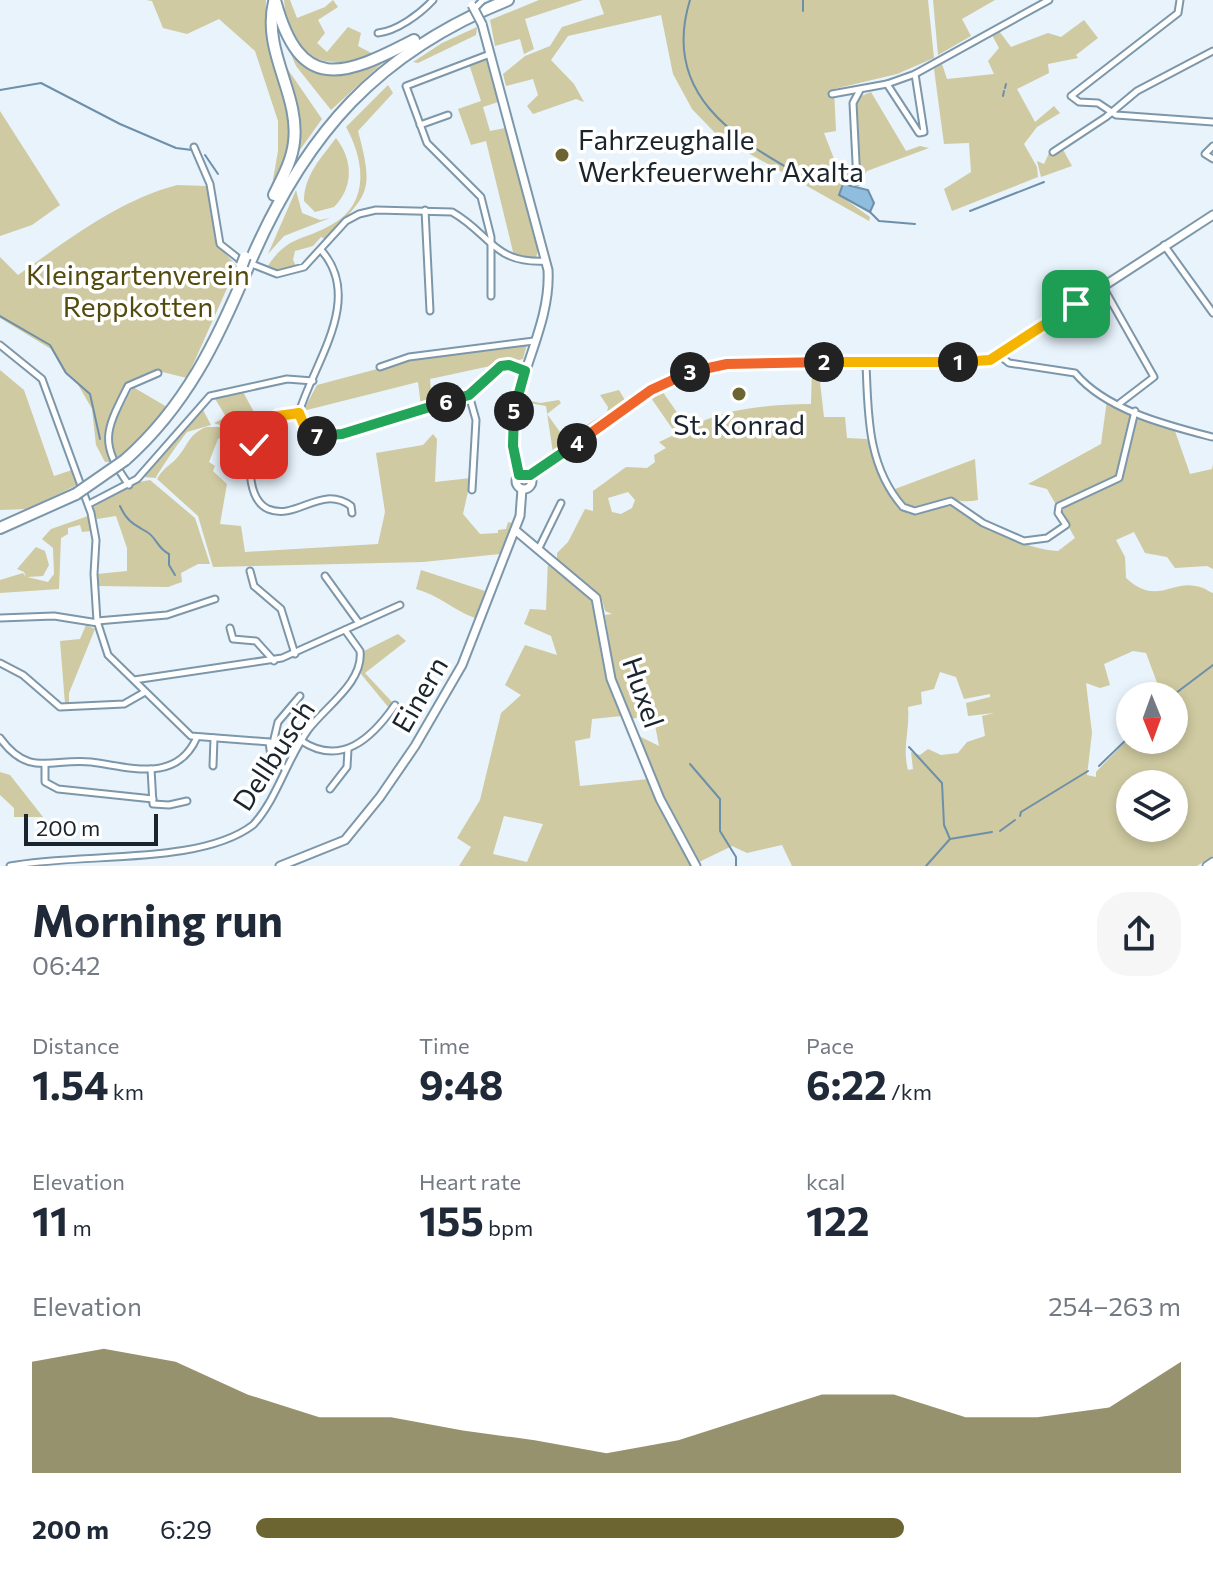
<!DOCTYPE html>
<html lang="en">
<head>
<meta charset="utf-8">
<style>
	:root { --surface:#fff; --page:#f6f6f7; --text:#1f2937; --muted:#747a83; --accent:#6c6431 }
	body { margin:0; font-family:Commissioner,sans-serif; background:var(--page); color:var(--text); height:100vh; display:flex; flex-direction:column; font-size:30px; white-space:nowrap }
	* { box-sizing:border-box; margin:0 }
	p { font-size:26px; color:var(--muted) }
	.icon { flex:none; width:44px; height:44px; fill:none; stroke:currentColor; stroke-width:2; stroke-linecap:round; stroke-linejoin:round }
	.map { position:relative; height:866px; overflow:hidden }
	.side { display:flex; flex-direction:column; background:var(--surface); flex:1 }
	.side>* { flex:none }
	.needle { width:52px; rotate:179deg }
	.tools { position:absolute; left:1116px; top:682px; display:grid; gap:16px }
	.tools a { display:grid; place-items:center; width:72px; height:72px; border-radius:50%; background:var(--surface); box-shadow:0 4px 12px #0003; font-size:40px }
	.scale { position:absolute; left:24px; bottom:20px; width:134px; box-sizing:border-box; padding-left:8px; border:4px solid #1a242c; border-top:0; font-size:22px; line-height:28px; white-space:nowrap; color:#1a242c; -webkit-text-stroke:6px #fff; paint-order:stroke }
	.pin { position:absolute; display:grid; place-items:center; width:68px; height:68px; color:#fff; margin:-34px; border-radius:16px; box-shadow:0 4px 12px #0006 }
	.km { position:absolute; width:40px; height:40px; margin:-20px; border-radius:50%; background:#222; color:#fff; font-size:22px; line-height:40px; text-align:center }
	.round { display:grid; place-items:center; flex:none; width:84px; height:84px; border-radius:32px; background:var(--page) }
	.head { display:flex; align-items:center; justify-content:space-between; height:136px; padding:0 32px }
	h1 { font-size:44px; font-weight:700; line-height:60px }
	.metrics { display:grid; grid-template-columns:repeat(3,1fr); gap:12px; height:136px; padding:8px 32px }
	.metrics div { display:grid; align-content:center }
	.metrics b { font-size:40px; font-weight:700 }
	.metrics small { font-size:22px; font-weight:400 }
	.metrics p { font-size:22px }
	.chart { height:224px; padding:16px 32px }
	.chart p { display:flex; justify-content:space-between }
	.chart svg { width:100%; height:144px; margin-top:8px; fill:var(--accent); opacity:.7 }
	ul { padding:0 32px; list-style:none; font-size:26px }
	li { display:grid; grid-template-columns:128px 96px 1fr; align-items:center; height:60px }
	li i { height:20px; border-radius:10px; background:var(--accent) }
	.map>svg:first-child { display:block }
</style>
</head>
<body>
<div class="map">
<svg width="1213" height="866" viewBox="0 0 1213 866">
	<rect width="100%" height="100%" fill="#e8f3fc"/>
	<g fill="#cfcaa1" fill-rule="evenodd">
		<path d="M146 0H266C263 78 314 116 271 191L278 151V121L255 51 219 19 187 34 163 28 152 1Z"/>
		<path d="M284 0H290L297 18 325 7 333 0 338 7 318 20 325 33 317 43 327 52 348 27 361 33 358 46 375 55C324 72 288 60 284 0Z"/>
		<path d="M539 0H583L525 19 534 49 524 54 520 39 495 46 490 20Z"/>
		<path d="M599 0H928L934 58 897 74 834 89 836 131 824 133 840 174 854 172 852 181 844 182 839 195 870 217 869 221 718 136 692 109 673 74 661 15 568 36 551 60 574 84 584 102 576 99 533 114 527 106 538 95 533 79 506 86 503 74 525 56 550 46 562 27 604 14Z"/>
		<path d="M933 0H995L962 19 971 36 938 55Z"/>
		<path d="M1084 20 1098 38 1076 55 1078 58 1048 64 1049 73 1017 89 1035 122 1054 106 1060 113 1037 127 1024 144 1037 167 1038 177 952 211 944 189 971 172 969 143 944 144 934 69 942 64 947 79 994 74 988 61 999 48 992 35 999 31 1011 47 1048 33 1061 37Z"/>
		<path d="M477 27 476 35 418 63 413 62 442 43Z"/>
		<path d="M282 33 321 71 391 55 331 110 296 66Z"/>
		<path d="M486 59 498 102 483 107 490 131 505 128 538 250 536 258 514 256 486 141 471 145 458 109 481 101 469 64Z"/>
		<path d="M282 61 322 119 292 161 297 140Z"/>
		<path d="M388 85 393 93 358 131C375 194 368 194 325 239L321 237 313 246 295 251 293 260 297 268 280 271 266 269C287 235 301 242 331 225 371 204 364 159 346 127Z"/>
		<path d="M871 92 906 151 920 146 929 148 867 171 861 181 856 104 861 96Z"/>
		<path d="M0 111 60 205 32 225 0 236Z"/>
		<path d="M336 138C353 160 354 187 334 207L315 212 304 201C304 175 322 157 336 138Z"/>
		<path d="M1061 146 1072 166 1041 177 1037 161 1044 164 1050 151Z"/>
		<path d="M177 185 207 186 216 244 237 266 187 378 158 371 122 390 105 430 111 462H105L96 445 92 409 76 381 64 372 51 349 0 318V257L18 275C68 240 117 201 177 185Z"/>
		<path d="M296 190 302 213 320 220 330 218 284 236 268 254Z"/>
		<path d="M527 344 523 359 430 379 432 403 421 406 418 382 303 411 317 385 426 356Z"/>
		<path d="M836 367V378L820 382 824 417H845L847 438 867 439 897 504 909 514 951 501C985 522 1017 549 1058 551L1075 538 1047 489 1028 484 1101 444 1107 400 1175 431 1190 474 1212 469 1213 464V569L1207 566 1175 568 1167 557 1145 553 1134 532 1116 540 1125 557 1126 578C1159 608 1172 576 1203 588 1206 589 1209 592 1213 593V856L1197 866H792L782 845 747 853 732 846 697 863 669 809 639 736 659 746 653 714 631 719 614 674 605 615 612 614 605 611 601 596 557 559V553L568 542 585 509 593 511V491L626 467 647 468 655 462 654 455 666 448 659 442 676 434 651 398 662 391 688 428C727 407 768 405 811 404L812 368ZM628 492 635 500 632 508 621 514 612 512 608 498ZM1133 651 1146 653 1162 696H1174V740H1130V730L1124 734 1128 739 1096 772V777L1087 775 1092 733 1086 683 1100 688 1110 685 1104 664ZM940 672 956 677 964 699 990 694V697L966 703 968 716 994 713 982 716 985 736 967 742 958 753 941 755 928 749 920 755 911 752 913 769 908 770C902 748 910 730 908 707L922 704 921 692 934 689ZM1130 784H1174V828H1130Z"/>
		<path d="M0 370 24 390 54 476 72 470 77 485 27 509 0 510Z"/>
		<path d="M133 387 167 407 133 445 115 459 110 432Z"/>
		<path d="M242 390 260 423 257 426 235 430 214 423 226 417 214 397Z"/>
		<path d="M619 390 626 402 553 453 546 406 523 402 522 399 540 403 559 400 561 403 547 414 565 439 607 412 608 407 600 395Z"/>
		<path d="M202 408 211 425 187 432C182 438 158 472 156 478L144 477Z"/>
		<path d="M206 427H223L233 432 218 439 209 462 215 466 213 471 227 484 220 524 241 526 245 552 378 544 385 512 376 453 423 445 433 434 437 439 435 482 471 478 463 514 480 534 498 533V530L506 529 508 522 512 523 500 554 423 562 213 567 198 516 157 479C162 470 167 467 175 460 188 447 187 435 206 427Z"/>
		<path d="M975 459 978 500C965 503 957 499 945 501 922 505 906 515 895 489Z"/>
		<path d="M150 480 195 518 210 564H198L181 573 182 582 168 587 98 586 97 574 127 571V548L116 516 97 519 93 507 139 482Z"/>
		<path d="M88 516 91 531 82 532 80 525 68 528V534L61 538 59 589 0 593V580L23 573 26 577 24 572 17 569 36 547 45 551 49 565 43 576 27 577 48 582 54 574 53 548 42 539 51 529Z"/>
		<path d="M548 559 582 588 596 606 610 688 622 716 592 719 590 738 575 741 580 786 649 779 692 866H459L471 847 457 838 480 800 501 713 521 695 505 685 525 645 557 655 551 636 524 624 530 609 546 610ZM504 816 543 824 527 862 493 854Z"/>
		<path d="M421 570 485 591 475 618C453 610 439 595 416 589Z"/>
		<path d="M86 625 95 629 69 693V704H65L60 641 80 639Z"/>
		<path d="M398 634 406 641 365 673 392 702 389 708 361 674 364 651Z"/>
		<path d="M0 772 10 775 43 817H14V808L0 795Z"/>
	</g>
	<path fill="#90bdde" stroke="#6d8fa9" stroke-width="2" d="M843 184 868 190 874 203 870 212 839 195Z"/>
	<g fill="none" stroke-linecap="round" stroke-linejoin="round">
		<g stroke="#6d8fa9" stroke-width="2">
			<path d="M690 0C661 93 733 138 804 177"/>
			<path d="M803 0V11"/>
			<path d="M1005 88 1006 84"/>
			<path d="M0 90 41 83 120 124 176 148 192 150"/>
			<path d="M1003 96 1004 91"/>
			<path d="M205 155 218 174"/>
			<path d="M869 211 879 221 915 224"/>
			<path d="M970 211 1044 182"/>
			<path d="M0 316 50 345 66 373 90 394 100 439"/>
			<path d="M120 506C127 522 135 525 147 532 157 538 157 548 169 554V565L175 575"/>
			<path d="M1172 696 1213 665"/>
			<path d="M909 747 942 783 944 825 950 839"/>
			<path d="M690 764 720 799V831L736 857V866"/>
			<path d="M1099 766 1130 736"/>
			<path d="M1020 816 1021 812 1088 771"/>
			<path d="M1000 831 1015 820"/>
			<path d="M926 866 950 839 992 832"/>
		</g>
		<g stroke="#7d97aa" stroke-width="9">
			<g id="minor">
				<path d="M1180 0 1178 13 1071 96 1079 102 1098 103 1116 115 1213 122"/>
				<path d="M378 33C397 31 420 14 433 0"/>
				<path d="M490 54 406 86 427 143 481 197 491 237V296"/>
				<path d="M887 84 919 133 924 132 915 74"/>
				<path d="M832 94 887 84 915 74 1049 0"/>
				<path d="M420 125 448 115"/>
				<path d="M1213 146 1205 154 1213 159"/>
				<path d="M194 147 210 184 220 244 239 259 277 274 304 267 346 221 359 214 376 210 452 212C491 234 493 264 546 261"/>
				<path d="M1053 152 1106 117 1137 91 1213 51"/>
				<path d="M857 182 853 103 860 90"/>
				<path d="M425 210 430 311"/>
				<path d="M1164 245 1213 313"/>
				<path d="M321 250C365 299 313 364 299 413 302 432 316 440 336 436L469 395 501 366 526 367"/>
				<path d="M1103 287 1154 377 1120 403"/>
				<path d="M0 345 42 379 91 513 96 540 94 574 97 621 108 655 191 736 269 742 292 753"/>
				<path d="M999 355 1009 363 1075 373C1106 410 1166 425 1212 437"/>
				<path d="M866 362C868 414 867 466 903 507L915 511 951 501 983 523 1024 541 1047 538 1066 525 1058 513 1059 506 1119 478 1135 411"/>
				<path d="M380 367 409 357 534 341"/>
				<path d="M469 395 476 420 472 490"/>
				<path d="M299 413C286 413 273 416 264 424 247 441 243 498 268 509 297 521 321 484 351 506L352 513"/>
				<path d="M129 485C98 442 106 430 128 386L158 373"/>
				<path d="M89 504 137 479 210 396 287 379 313 381"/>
				<path d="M539 548 561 503"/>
				<path d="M250 571 254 586 281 609 295 654"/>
				<path d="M325 576 359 623"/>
				<path d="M0 618 54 616 98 623"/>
				<path d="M97 621 167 615 215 599"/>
				<path d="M230 628 233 639 256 641 274 661"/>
				<path d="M0 663 23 675 60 707 124 704 145 692"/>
				<path d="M134 680 282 658 400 605"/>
				<path d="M0 738C29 778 51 758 91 762 129 767 177 784 197 737"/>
				<path d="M300 740C341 768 372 738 395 705"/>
				<path d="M269 742 271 757 284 768"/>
				<path d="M273 743 278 722 300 696"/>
				<path d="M45 765V782L58 789 153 799"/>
				<path d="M213 766 214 738"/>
				<path d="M151 769 153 804 169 805 187 801"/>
				<path d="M330 789 347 767 348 749"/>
				<path d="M10 866C81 852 199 866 253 825 277 799 287 759 308 730 325 707 364 682 360 651L345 630"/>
			</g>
		</g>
		<g stroke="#7d97aa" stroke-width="11">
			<path id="tertiary" d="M515 530 596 598 611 679 660 799 696 866"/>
		</g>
		<g stroke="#7d97aa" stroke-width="11">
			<g id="secondary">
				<path d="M482 24 548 270C552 340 493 404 519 475"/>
				<circle cx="524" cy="481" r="8"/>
				<path d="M530 475 651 390 701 368 751 363 990 360 1213 215"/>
				<path d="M280 866 345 840 380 797 415 746 462 665 520 516 522 489"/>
				<path d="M1207 866 1213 862"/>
			</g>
		</g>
		<g stroke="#7d97aa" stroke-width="14">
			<g id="motorway">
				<path d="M275 0C300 94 343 77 414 40"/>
				<path d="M274 195C282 178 292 161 294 142 300 94 262 52 274 2"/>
				<path d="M251 260C306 133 378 52 508 0"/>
				<path d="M125 460C186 406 217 341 248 267"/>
				<path d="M0 528 76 494"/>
			</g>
		</g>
		<use href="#minor" stroke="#fff" stroke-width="5"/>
		<use href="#tertiary" stroke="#fff" stroke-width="7"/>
		<use href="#secondary" stroke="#fff" stroke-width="7"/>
		<use href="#motorway" stroke="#fff" stroke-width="10"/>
		<g stroke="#7d97aa" stroke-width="9" stroke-linecap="butt">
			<path id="minor-bridge" d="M475 8 483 0"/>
		</g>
		<g stroke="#7d97aa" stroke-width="11" stroke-linecap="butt">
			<path id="secondary-bridge" d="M472 5 482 24"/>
		</g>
		<g stroke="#7d97aa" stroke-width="14" stroke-linecap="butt">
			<g id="motorway-bridge">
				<path d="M242 265 245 257"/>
				<path d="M76 494 125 460"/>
			</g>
		</g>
		<use href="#minor-bridge" stroke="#fff" stroke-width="5"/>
		<use href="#secondary-bridge" stroke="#fff" stroke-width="7"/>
		<use href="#motorway-bridge" stroke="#fff" stroke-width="10"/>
	</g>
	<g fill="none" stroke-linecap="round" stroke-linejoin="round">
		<g stroke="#fff" stroke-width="16">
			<path id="split-1" d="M958 362 990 360 1076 304"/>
		</g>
		<g stroke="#fff" stroke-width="16">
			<path id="split-2" d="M824 362H958"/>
		</g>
		<g stroke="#fff" stroke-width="16">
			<path id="split-3" d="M690 372 727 364 824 362"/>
		</g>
		<g stroke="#fff" stroke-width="16">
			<path id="split-4" d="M577 443 651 390 690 372"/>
		</g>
		<g stroke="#fff" stroke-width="16">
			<path id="split-5" d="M514 411 513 446 519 475H530L577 443"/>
		</g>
		<g stroke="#fff" stroke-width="16">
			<path id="split-6" d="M446 402 469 395 501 366 509 365 525 371 514 411"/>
		</g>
		<g stroke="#fff" stroke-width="16">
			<path id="split-7" d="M317 436 342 434 446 402"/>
		</g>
		<g stroke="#fff" stroke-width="16">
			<path id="split-8" d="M254 445 266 423 278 416 299 413 306 430 317 436"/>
		</g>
		<use href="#split-1" stroke="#f5b400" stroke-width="10"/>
		<use href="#split-2" stroke="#f5b400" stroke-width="10"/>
		<use href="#split-3" stroke="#f0652b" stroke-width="10"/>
		<use href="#split-4" stroke="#f0652b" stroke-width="10"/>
		<use href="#split-5" stroke="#22a559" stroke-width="10"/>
		<use href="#split-6" stroke="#22a559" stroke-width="10"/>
		<use href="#split-7" stroke="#22a559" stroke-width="10"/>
		<use href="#split-8" stroke="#f5b400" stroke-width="10"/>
	</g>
	<g fill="#6c6431" stroke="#fff" stroke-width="3">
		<circle cx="562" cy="155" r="8"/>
		<circle cx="739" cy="394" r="8"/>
	</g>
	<g text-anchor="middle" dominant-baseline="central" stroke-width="7" stroke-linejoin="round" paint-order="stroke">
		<g font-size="28" fill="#1a242c" stroke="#fff" text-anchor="start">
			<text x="578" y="139">Fahrzeughalle<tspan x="578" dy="32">Werkfeuerwehr Axalta</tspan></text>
			<text x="739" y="424" text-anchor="middle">St. Konrad</text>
		</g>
		<g font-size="28" fill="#534a0d" stroke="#fff">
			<text x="138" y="274">Kleingartenverein<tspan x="138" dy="32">Reppkotten</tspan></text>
		</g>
		<g font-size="28" fill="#1a242c" stroke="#fff">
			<text transform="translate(644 692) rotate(71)">Huxel</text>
			<text transform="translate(419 694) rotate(-60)">Einern</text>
			<text transform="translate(273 755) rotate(-57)">Dellbusch</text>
		</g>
	</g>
</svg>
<div class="tools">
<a><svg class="needle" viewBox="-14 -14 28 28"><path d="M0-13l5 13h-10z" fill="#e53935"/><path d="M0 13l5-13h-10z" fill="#747a83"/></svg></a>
<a><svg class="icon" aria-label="layers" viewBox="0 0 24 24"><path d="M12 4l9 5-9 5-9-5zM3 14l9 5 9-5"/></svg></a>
</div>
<div class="scale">200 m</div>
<div class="pin" style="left:1076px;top:304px;background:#1e9e55"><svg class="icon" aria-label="arrive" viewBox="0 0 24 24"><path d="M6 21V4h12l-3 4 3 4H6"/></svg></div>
<div class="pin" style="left:254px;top:445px;background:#d93025"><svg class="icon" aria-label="check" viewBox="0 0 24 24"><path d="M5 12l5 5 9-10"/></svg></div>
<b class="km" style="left:958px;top:362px">1</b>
<b class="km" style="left:824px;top:362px">2</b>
<b class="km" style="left:690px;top:372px">3</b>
<b class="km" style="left:577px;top:443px">4</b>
<b class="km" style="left:514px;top:411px">5</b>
<b class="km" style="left:446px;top:402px">6</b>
<b class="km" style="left:317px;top:436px">7</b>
</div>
<section class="side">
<div class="head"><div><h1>Morning run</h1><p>06:42</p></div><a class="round"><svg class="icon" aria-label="share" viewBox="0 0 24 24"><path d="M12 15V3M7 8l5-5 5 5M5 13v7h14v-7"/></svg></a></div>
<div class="metrics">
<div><p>Distance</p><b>1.54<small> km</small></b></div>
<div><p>Time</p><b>9:48</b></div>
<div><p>Pace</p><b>6:22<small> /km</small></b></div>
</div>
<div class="metrics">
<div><p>Elevation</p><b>11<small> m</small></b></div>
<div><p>Heart rate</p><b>155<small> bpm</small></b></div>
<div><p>kcal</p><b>122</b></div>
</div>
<div class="chart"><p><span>Elevation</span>254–263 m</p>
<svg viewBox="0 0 160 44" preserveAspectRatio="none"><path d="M0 44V10L10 6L20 10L30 20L40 27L50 27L60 31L70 34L80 38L90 34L100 27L110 20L120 20L130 27L140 27L150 24L160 10V44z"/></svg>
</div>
<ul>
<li><b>200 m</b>6:29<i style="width:70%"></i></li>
</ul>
</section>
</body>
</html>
